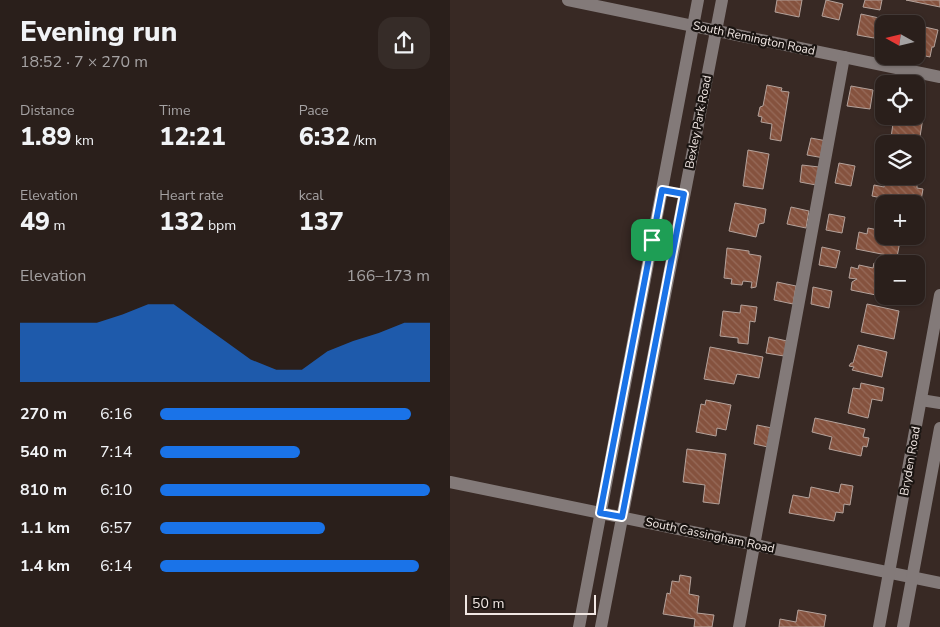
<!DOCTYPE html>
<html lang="en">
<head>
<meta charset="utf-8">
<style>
	:root { --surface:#2a1f1b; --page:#362c28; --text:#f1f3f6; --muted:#a5a2a3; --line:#463d3a; --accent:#1a73e8 }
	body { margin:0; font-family:"Nunito Sans",sans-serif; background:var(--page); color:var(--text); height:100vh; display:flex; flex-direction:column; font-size:19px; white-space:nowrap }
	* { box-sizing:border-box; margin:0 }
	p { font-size:16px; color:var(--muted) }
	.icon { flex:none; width:28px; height:28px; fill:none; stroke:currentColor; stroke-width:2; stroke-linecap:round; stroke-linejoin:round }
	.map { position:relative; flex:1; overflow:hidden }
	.panel { display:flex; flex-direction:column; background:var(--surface); width:450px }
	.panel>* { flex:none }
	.needle { width:32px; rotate:278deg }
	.controls { position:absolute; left:425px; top:15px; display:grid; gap:10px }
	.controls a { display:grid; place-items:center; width:50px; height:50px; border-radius:10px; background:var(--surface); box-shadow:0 1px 4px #0004,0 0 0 1px var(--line); font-size:25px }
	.scale { position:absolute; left:15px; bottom:12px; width:131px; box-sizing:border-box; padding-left:5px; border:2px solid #f1e7e3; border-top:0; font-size:14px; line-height:18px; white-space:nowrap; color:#f1e7e3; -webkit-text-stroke:4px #1a1411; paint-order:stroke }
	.pin { position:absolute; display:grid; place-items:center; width:42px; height:42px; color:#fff; margin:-21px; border-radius:10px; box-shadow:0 2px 8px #0006 }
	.round { display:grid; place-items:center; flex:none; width:52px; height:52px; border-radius:15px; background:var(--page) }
	.summary { display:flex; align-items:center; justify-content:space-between; height:85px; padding:0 20px }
	h1 { font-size:28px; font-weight:800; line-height:38px }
	.figures { display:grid; grid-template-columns:repeat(3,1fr); gap:8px; height:85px; padding:5px 20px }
	.figures div { display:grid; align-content:center }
	.figures b { font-size:25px; font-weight:800 }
	.figures small { font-size:14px; font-weight:400 }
	.figures p { font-size:14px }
	.chart { height:140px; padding:10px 20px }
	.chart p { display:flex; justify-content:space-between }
	.chart svg { width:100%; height:90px; margin-top:5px; fill:var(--accent); opacity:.7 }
	ul { padding:0 20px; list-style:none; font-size:16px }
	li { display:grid; grid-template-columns:80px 60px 1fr; align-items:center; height:38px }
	li i { height:12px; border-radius:6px; background:var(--accent) }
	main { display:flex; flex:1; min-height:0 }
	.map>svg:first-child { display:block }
</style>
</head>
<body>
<main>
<section class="panel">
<div class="summary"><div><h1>Evening run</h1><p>18:52 · 7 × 270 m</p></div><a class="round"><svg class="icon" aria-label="share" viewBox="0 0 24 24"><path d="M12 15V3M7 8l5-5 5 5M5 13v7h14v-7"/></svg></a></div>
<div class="figures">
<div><p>Distance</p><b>1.89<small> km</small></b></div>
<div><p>Time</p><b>12:21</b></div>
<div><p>Pace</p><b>6:32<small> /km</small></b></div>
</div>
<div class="figures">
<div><p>Elevation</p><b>49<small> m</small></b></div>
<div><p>Heart rate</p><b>132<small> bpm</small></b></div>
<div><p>kcal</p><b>137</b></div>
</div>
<div class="chart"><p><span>Elevation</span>166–173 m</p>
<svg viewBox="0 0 160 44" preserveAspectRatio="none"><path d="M0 44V15L10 15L20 15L30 15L40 11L50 6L60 6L70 15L80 24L90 33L100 38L110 38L120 29L130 24L140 20L150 15L160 15V44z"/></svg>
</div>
<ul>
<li><b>270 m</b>6:16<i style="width:93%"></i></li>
<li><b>540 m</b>7:14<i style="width:52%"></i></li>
<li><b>810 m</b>6:10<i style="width:100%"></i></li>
<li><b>1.1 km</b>6:57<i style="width:61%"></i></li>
<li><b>1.4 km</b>6:14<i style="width:96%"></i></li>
</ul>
</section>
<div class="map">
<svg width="490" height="627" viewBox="0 0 490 627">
	<defs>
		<pattern id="building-back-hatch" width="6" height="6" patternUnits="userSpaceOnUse" patternTransform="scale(1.25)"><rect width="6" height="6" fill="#85523e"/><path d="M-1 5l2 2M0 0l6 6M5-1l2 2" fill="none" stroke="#976b5a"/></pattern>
	</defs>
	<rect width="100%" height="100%" fill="#382924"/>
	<g fill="url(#building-back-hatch)" stroke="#b4a29b">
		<path d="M327 0H352L349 17 325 12Z"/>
		<path d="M376 0 393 4 389 20 372 16Z"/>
		<path d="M415 0H432L430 10 413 7Z"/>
		<path d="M456 0H490V7Z"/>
		<path d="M411 14 429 18 424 38 407 35Z"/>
		<path d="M466 25 488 30 484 47H482L480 57 466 54Z"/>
		<path d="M317 85 332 88 331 91 339 92 331 141 320 139 322 124 311 122 312 117 308 116 310 107 313 106Z"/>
		<path d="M401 86 423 90 420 109 397 106Z"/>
		<path d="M466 110 474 111 469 143 441 138 444 116 451 117V116H466Z"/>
		<path d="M361 138 377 141 374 158 357 155Z"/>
		<path d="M298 150 319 154 313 189 293 186Z"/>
		<path d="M389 163 405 166 401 186 385 183Z"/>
		<path d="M352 165 369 167 366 185 350 182Z"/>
		<path d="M435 180 467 185V188L473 189 469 212 466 211V204H442V200L422 196 424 185 434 187Z"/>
		<path d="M285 203 316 209 314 223 309 224 306 237 279 231Z"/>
		<path d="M341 207 359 211 356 228 337 224Z"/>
		<path d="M379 214 395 217 392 233 376 230Z"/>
		<path d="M418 228 434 231V236H451L447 257 406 249 409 232 417 234Z"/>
		<path d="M372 247 390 251 386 268 369 265Z"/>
		<path d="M277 248 299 251V254L311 256 306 287 301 288 302 282 293 281 292 285 281 284 282 279 274 278Z"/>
		<path d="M424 263 434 265V296H446V299L401 290 402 282 407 279 399 278 401 267 408 269 409 265 423 268Z"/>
		<path d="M327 282 346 286 343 304 324 300Z"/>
		<path d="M363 287 382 291 379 308 361 304Z"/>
		<path d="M417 304 449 311 444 339 411 332Z"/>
		<path d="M291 305 307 307 305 322 300 321 298 344 288 343V338L270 336 273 311 290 313Z"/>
		<path d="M319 337 337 341 334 356 316 353Z"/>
		<path d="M408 345 437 352 432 377 402 370 404 367 399 366 401 363H403Z"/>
		<path d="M260 347 313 357 309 378 287 374 284 384 254 379Z"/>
		<path d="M411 383 434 388 432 401 422 399 418 418 398 413 403 388 410 389Z"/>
		<path d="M256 400 281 405 276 430 267 428 266 436 246 432 251 404 255 405Z"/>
		<path d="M365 418 415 429 413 437 419 438 417 447 413 446 411 456 379 449 382 437 362 432Z"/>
		<path d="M307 425 322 428 318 447 304 444Z"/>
		<path d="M237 449 276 454 269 504 253 502 255 485 233 482Z"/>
		<path d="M391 484 403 486 400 505 394 504 393 513 386 512 384 521 339 513 343 495 359 498 361 487 389 493Z"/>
		<path d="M230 575 241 577 239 594 249 596 247 613 264 615 262 627H244L245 619 213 614 217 593 220 594 222 581 229 582Z"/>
		<path d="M348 610 376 615 374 627H329L330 619 346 622Z"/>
	</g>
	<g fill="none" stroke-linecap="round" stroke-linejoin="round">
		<g stroke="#837a79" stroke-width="12">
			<path d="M118 0 490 77"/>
			<path d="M471 400 490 403"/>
			<path d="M0 482 490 583"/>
			<path d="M129 627 248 0"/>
			<path d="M151 627 272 0"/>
			<path d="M289 627 394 57"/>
			<path d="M429 627 490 295"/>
			<path d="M453 627 490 428"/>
		</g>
	</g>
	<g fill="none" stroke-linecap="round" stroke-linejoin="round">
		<g stroke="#fff" stroke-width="10">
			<path id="route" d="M212 190 234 194 172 517 150 513Z"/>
		</g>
		<use href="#route" stroke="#1a73e8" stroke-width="6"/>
	</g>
	<g text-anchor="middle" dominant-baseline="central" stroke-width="4.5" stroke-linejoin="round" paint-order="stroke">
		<g font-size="12" fill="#f1e7e3" stroke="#1a1411">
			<text transform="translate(304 38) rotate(12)">South Remington Road</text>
			<text transform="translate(248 122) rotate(-79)">Bexley Park Road</text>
			<text transform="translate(460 461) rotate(-80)">Bryden Road</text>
			<text transform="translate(260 535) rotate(12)">South Cassingham Road</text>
		</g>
	</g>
</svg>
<div class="controls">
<a><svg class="needle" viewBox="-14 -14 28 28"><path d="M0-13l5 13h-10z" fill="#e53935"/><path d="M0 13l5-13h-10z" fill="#a5a2a3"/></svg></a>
<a><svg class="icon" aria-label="locate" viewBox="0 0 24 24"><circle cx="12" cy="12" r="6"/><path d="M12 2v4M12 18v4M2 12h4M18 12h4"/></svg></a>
<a><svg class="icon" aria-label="layers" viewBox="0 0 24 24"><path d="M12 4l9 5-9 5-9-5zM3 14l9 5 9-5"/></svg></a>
<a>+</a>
<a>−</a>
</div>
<div class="scale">50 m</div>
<div class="pin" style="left:202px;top:240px;background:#1e9e55"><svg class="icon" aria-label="arrive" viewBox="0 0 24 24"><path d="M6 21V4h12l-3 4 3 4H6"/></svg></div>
</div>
</main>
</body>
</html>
